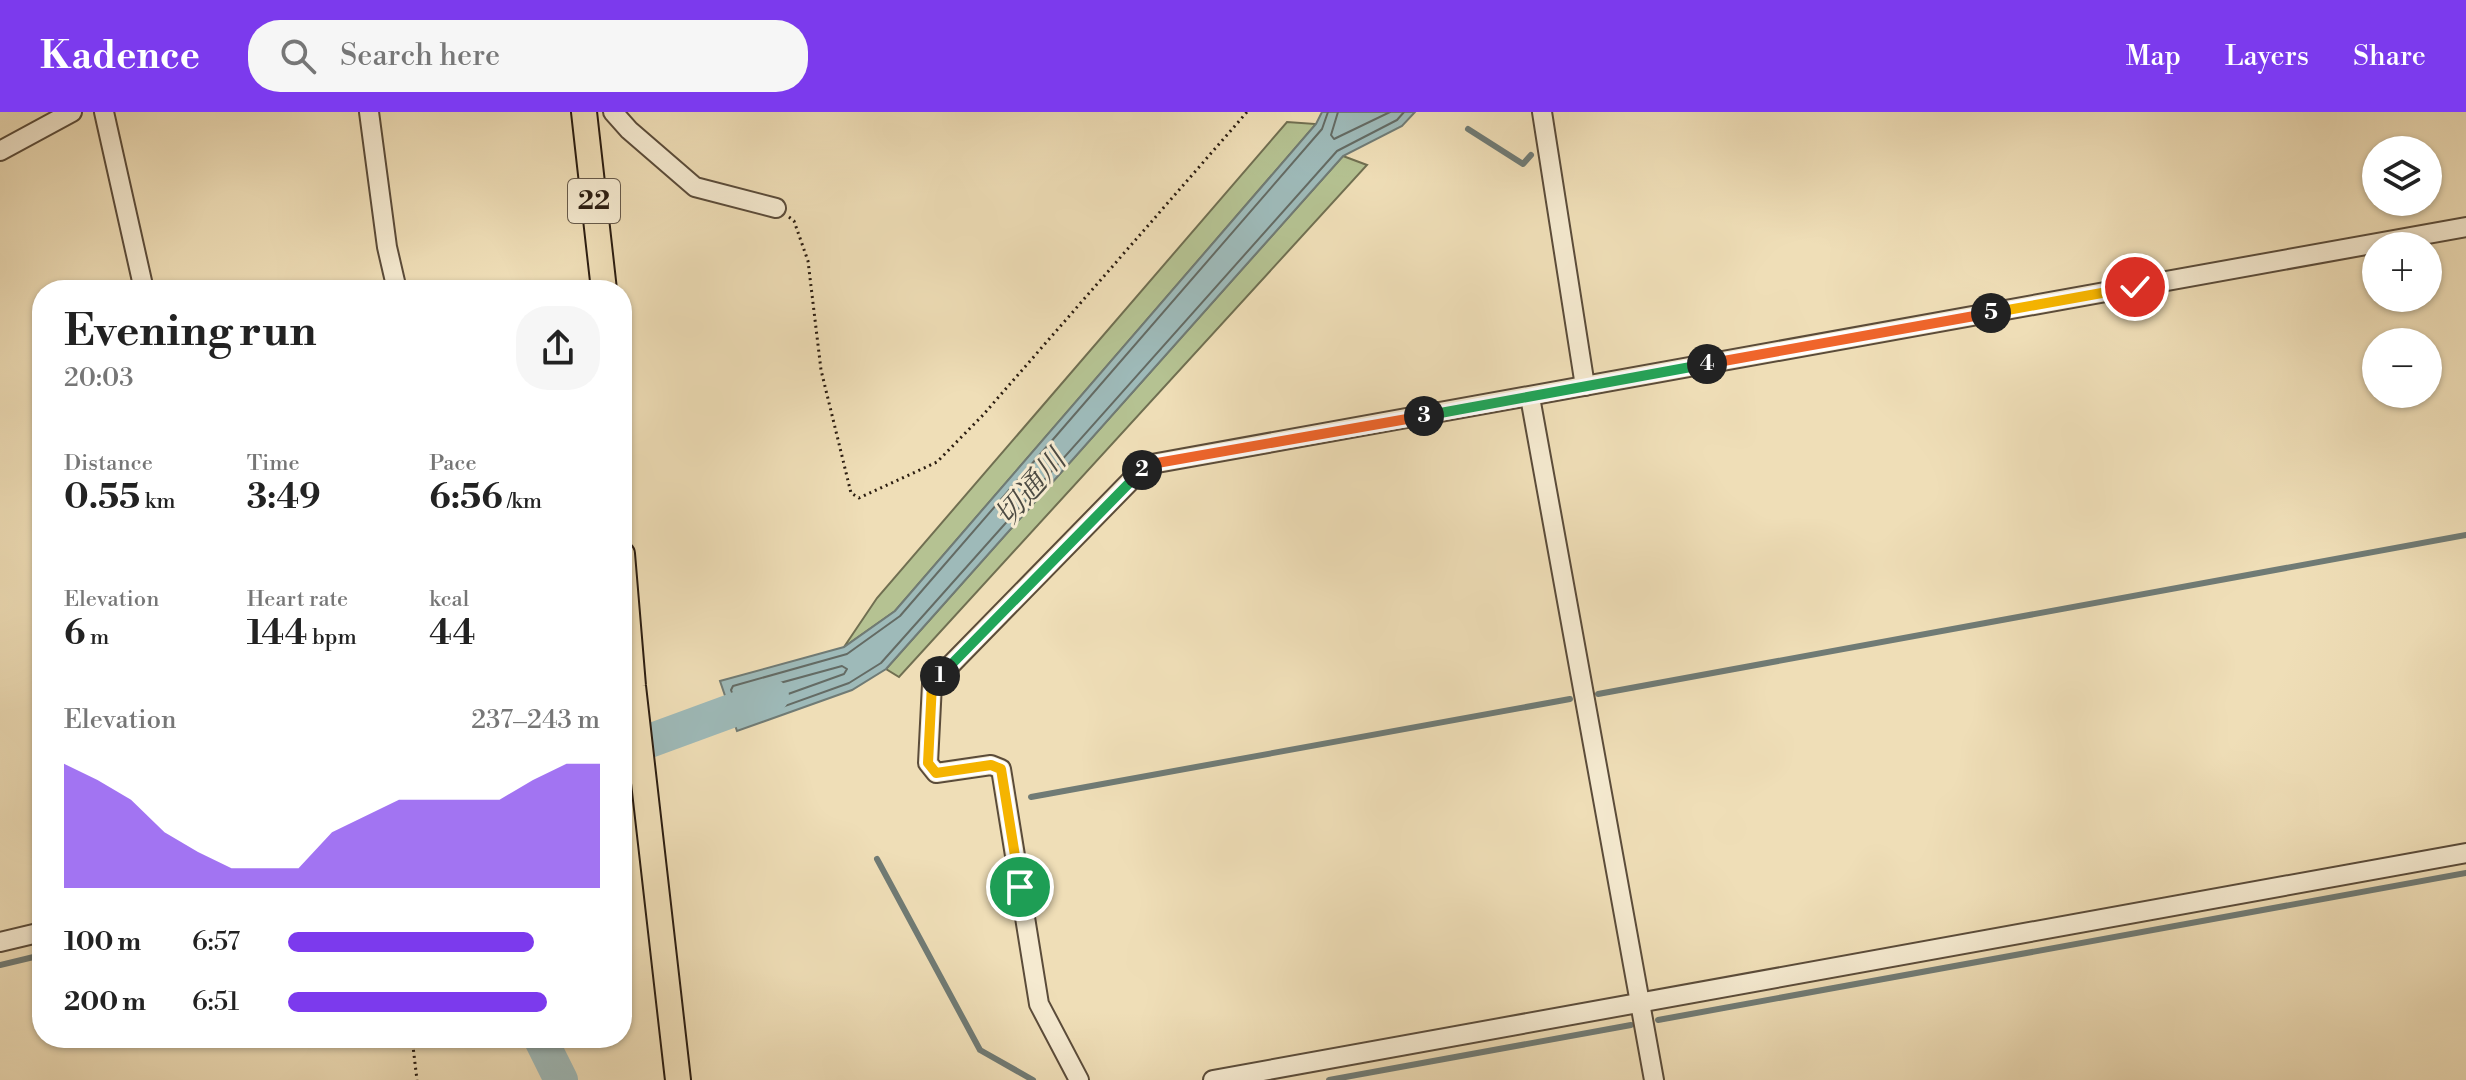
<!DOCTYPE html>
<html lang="en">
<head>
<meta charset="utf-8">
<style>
	:root { --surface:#fff; --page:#f6f6f6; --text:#222; --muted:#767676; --accent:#7c3aed }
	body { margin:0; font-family:"Libre Bodoni","Noto Serif JP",serif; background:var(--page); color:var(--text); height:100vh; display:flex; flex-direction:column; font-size:30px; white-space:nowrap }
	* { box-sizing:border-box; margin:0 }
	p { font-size:26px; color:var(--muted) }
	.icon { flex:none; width:44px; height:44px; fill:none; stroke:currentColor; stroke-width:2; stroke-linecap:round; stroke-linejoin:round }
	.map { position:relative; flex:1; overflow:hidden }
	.panel { position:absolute; left:32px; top:168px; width:600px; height:768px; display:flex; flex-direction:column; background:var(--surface); border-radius:32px; box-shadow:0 2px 6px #0004 }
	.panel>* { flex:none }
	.fabs { position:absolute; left:2362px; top:24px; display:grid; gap:16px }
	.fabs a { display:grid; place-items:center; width:80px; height:80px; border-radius:50%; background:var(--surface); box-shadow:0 2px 6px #0004; font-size:40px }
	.pin { position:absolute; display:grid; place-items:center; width:68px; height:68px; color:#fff; margin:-34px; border:4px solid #fff; border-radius:50%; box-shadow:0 2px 8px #0007 }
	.km { position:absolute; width:40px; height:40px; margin:-20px; border-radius:50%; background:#222; color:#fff; font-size:22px; line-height:40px; text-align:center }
	.round { display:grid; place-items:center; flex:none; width:84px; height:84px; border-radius:32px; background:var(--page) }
	.overview { display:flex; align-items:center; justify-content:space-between; height:136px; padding:0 32px }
	h1 { font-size:44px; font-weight:700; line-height:60px }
	.stats { display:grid; grid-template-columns:repeat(3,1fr); gap:12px; height:136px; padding:8px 32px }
	.stats div { display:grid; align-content:center }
	.stats b { font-size:34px; font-weight:700 }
	.stats small { font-size:22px; font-weight:400 }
	.stats p { font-size:22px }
	.chart { height:224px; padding:16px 32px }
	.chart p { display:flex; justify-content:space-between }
	.chart svg { width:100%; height:144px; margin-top:8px; fill:var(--accent); opacity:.7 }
	ul { padding:0 32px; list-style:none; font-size:26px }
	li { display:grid; grid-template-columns:128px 96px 1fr; align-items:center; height:60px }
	li i { height:20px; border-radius:10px; background:var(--accent) }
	header { display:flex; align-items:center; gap:48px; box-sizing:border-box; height:112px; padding:0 40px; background:var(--accent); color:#fff }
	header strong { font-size:38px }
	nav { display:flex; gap:44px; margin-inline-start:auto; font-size:28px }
	.search { width:560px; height:72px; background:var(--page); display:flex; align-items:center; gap:20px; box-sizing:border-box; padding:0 28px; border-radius:32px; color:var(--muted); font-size:30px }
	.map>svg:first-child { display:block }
</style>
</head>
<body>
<header>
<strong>Kadence</strong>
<div class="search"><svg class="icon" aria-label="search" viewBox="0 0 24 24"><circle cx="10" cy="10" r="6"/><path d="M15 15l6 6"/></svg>Search here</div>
<nav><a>Map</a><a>Layers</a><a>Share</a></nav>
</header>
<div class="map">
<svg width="2466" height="968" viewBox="0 0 2466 968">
	<rect width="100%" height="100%" fill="#efdeb7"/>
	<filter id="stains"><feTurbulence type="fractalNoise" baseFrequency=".0025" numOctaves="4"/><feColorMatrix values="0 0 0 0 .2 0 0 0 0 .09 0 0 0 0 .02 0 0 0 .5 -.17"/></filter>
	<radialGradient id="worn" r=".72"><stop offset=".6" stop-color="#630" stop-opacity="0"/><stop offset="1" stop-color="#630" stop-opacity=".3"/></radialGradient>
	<g fill="#b5c292" stroke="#706f51" stroke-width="2">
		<path d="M1287 10 1316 12 895 499 844 535 877 486Z"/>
		<path d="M1343 44 1367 53 899 565 886 557Z"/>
	</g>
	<path fill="#9ebab9" stroke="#707b75" stroke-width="2" d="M1322 0H1415L1402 14 1343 44 886 557 852 578 737 619 720 569 844 535 895 499 1316 12Z"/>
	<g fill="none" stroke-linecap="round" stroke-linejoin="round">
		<g stroke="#646b64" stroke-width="2">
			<path d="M1328 0 1322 17 900 504 847 542 733 574 731 578 742 607 746 608 849 571 881 551 1337 39 1397 8 1404 0"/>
			<path d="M1338 0 1331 23 1334 27 1390 0"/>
			<path d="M842 554 847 557 844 562 752 595 747 593 744 584 747 580Z"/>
		</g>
		<g stroke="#707b75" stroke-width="6">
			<path d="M1468 17 1523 52 1531 43"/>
			<path d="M1598 582 2466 423"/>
			<path d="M1031 685 1570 587"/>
			<path d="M877 747 980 938 1033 968"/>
			<path d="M0 853 42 843"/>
			<path d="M1658 908 2466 761"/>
			<path d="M1329 968 1631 913"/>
		</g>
		<g stroke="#9ebab9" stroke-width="34">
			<path d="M622 639 772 584"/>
			<path d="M540 926 561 968"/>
		</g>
		<g stroke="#5b4c3a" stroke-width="22">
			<g id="minor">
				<path d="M104 0 144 178"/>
				<path d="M369 0 387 135 397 178"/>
				<path d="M613 0 629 18 695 75 776 96"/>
				<path d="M1542 0 1585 274"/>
				<path d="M0 39 72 0"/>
				<path d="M1530 285 1654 968"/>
				<path d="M0 830 42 820"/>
				<path d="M1079 968 1039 892 1001 657 991 653 936 661 928 651 932 572 1146 353 2466 115"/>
				<path d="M1213 968 2466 741"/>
			</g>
		</g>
		<g stroke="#2a1c10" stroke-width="28">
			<g id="major">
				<path d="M584 0 604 178"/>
				<path d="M622 442 633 574 678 968"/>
			</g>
		</g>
		<g stroke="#2a1c10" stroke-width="3" stroke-dasharray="2 4" stroke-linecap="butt">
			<path d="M789 105 794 109 808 149 821 258 851 381 859 386 937 350 983 303 1247 0"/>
			<path d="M412 926 417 968"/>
		</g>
		<use href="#minor" stroke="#f5ead0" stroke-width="18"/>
		<use href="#major" stroke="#efdeb7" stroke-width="24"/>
	</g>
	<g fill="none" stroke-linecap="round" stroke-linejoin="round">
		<g stroke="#fff" stroke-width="16">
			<path id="split-1" d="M940 564 932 572 928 651 936 661 991 653 1001 657 1020 775"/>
		</g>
		<g stroke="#fff" stroke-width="16">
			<path id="split-2" d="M940 564 1142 358"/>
		</g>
		<g stroke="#fff" stroke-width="16">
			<path id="split-3" d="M1142 358 1146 353 1424 304"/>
		</g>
		<g stroke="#fff" stroke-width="16">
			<path id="split-4" d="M1424 304 1707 252"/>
		</g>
		<g stroke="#fff" stroke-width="16">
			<path id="split-5" d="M1707 252 1991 201"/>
		</g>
		<g stroke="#fff" stroke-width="16">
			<path id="split-6" d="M1991 201 2135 175"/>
		</g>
		<use href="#split-1" stroke="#f5b400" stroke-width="10"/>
		<use href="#split-2" stroke="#22a559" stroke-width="10"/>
		<use href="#split-3" stroke="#f0652b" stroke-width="10"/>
		<use href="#split-4" stroke="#22a559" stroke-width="10"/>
		<use href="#split-5" stroke="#f0652b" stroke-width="10"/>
		<use href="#split-6" stroke="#f5b400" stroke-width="10"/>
	</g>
	<g text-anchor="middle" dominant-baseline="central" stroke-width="6" stroke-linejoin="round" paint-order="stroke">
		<rect fill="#f5ead0" stroke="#675a4a" stroke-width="2" x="568" y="67" width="52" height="44" rx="6"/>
		<g font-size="26" font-weight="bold" fill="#2a1c10">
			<text x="594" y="89">22</text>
		</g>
		<g font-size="30" font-style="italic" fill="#4d4b43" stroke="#f5ead0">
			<text transform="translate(1031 377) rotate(-49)">切通川</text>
		</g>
	</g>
	<rect width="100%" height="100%" filter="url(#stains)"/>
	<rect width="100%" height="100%" fill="url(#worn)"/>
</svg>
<div class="fabs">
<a><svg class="icon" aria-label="layers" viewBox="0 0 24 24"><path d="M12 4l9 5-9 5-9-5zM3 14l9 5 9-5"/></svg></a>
<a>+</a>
<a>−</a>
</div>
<div class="pin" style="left:1020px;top:775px;background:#1e9e55"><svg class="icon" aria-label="arrive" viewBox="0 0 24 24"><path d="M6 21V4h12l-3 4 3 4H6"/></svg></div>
<div class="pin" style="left:2135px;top:175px;background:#d93025"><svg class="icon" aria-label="check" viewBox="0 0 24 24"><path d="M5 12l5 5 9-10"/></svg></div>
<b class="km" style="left:940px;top:564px">1</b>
<b class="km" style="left:1142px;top:358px">2</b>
<b class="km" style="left:1424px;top:304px">3</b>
<b class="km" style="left:1707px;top:252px">4</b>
<b class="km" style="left:1991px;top:201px">5</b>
<section class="panel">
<div class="overview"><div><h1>Evening run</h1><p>20:03</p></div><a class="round"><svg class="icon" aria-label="share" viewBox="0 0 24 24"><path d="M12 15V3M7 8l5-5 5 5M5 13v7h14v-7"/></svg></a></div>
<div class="stats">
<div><p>Distance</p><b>0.55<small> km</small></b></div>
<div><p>Time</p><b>3:49</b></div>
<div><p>Pace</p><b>6:56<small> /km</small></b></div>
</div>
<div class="stats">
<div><p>Elevation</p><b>6<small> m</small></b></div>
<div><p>Heart rate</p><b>144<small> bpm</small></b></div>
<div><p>kcal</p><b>44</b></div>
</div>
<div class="chart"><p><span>Elevation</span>237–243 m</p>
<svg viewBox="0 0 160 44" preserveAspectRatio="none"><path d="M0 44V6L10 11L20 17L30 27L40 33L50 38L60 38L70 38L80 27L90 22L100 17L110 17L120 17L130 17L140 11L150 6L160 6V44z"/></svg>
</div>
<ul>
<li><b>100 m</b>6:57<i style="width:79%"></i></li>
<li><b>200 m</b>6:51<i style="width:83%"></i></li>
</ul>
</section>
</div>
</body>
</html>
